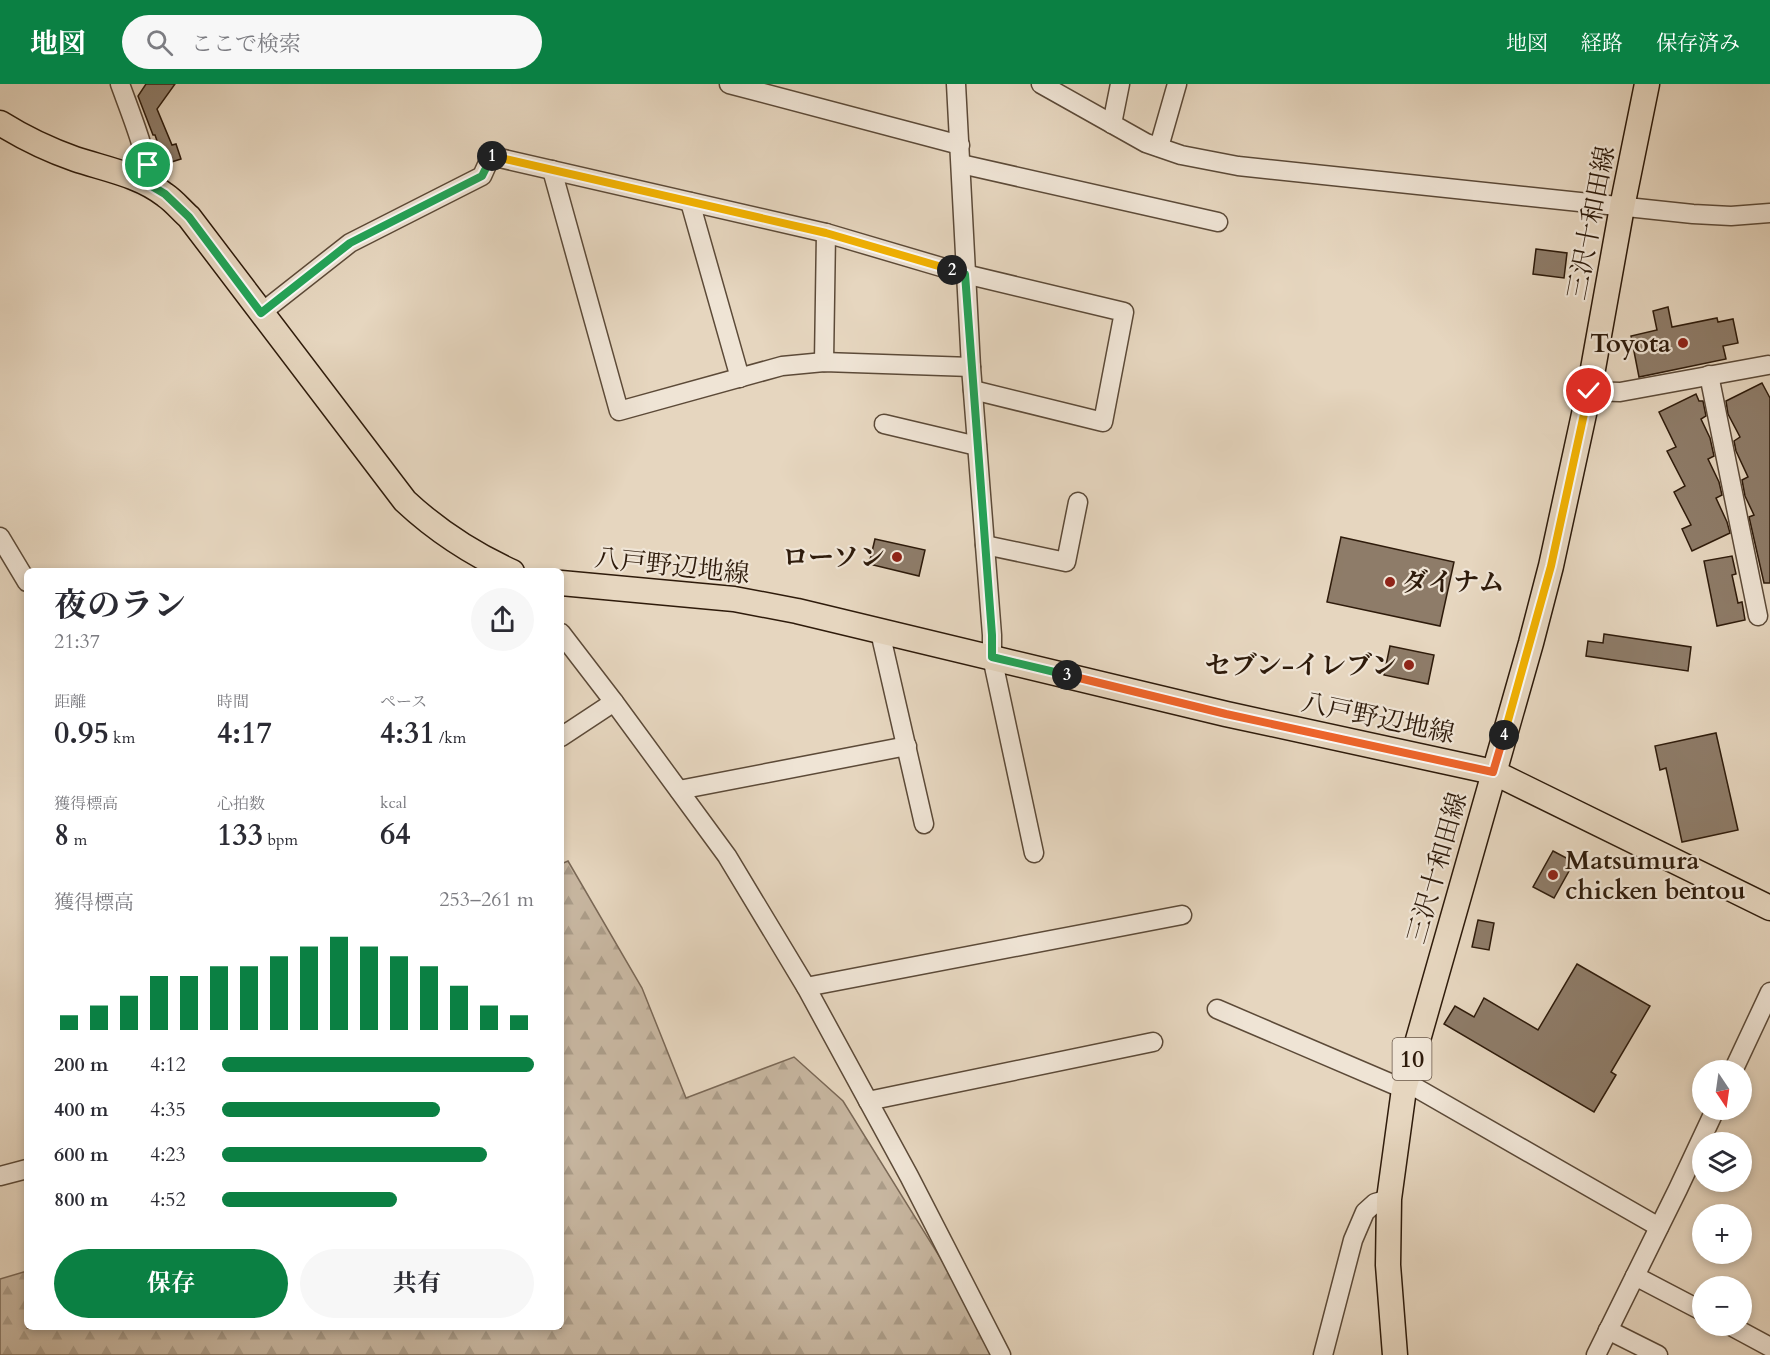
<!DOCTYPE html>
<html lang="ja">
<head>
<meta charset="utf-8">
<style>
	:root { --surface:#fff; --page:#f7f7f7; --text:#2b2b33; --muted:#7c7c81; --accent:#0b8043 }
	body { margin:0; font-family:Cardo,"Noto Serif JP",serif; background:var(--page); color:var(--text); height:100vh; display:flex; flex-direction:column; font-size:22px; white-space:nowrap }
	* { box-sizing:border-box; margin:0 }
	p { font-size:20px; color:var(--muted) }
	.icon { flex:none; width:33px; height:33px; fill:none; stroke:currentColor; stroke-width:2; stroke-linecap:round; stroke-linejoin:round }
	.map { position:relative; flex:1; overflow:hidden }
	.details { position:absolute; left:24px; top:484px; width:540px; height:762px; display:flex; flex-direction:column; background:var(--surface); border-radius:9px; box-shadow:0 3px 9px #0003 }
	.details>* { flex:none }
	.needle { width:39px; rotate:167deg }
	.controls { position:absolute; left:1692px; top:976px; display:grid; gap:12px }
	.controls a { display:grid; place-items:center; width:60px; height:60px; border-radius:50%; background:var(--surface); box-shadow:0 3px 9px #0003; font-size:30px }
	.pin { position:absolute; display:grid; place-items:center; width:51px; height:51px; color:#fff; margin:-26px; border:3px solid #fff; border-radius:50%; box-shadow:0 2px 6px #0007 }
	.km { position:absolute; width:30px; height:30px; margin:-15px; border-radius:50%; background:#222; color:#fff; font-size:16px; line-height:30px; text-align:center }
	.round { display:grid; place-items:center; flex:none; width:63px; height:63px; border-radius:32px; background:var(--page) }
	.overview { display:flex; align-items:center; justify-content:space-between; height:102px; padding:0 30px }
	h1 { font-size:33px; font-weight:700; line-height:45px }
	.metrics { display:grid; grid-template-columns:repeat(3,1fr); gap:9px; height:102px; padding:6px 30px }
	.metrics div { display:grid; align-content:center }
	.metrics b { font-size:30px; font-weight:700 }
	.metrics small { font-size:16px; font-weight:400 }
	.metrics p { font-size:16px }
	.chart { height:168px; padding:12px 30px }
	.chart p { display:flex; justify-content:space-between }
	.chart svg { width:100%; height:108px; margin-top:6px; stroke:var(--accent); stroke-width:6 }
	.action { display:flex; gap:12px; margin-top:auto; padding:12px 30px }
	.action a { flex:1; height:69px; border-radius:36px; background:var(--accent); color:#fff; font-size:24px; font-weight:700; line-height:69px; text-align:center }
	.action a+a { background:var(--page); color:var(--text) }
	ul { padding:0 30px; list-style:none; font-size:20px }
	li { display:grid; grid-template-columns:96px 72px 1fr; align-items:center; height:45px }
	li i { height:15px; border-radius:8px; background:var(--accent) }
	header { display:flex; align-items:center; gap:36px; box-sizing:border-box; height:84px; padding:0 30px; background:var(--accent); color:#fff }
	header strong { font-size:28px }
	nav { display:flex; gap:33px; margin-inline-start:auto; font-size:21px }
	.search { width:420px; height:54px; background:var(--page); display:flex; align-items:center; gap:15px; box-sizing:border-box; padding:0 21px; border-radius:33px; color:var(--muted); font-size:22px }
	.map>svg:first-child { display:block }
</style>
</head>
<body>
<header>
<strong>地図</strong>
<div class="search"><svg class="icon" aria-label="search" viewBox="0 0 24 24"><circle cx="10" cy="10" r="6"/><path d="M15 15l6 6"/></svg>ここで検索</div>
<nav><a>地図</a><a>経路</a><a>保存済み</a></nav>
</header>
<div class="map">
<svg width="1770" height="1271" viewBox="0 0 1770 1271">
	<defs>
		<pattern id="forest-firs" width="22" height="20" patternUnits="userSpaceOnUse" patternTransform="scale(1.5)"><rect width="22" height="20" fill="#c7b6a0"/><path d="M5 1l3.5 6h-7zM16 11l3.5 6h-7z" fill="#ab9c88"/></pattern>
	</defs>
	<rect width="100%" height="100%" fill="#e6d6bf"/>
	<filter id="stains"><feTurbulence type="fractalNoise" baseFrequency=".00333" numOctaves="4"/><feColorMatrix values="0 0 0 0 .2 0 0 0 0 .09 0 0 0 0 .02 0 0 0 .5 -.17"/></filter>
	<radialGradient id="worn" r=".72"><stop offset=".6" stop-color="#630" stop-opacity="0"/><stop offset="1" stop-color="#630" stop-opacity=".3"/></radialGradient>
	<path fill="url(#forest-firs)" stroke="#7a6856" stroke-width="1.5" d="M568 777 642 904 686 1014 794 973 843 1017 954 1196 993 1271H0V1195L27 1187V1244H561V780Z"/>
	<g fill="#8e7c69" stroke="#2e1b0b" stroke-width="1.5">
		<path d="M146 0H175L157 25 172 61 176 60 181 75 165 80 155 51H153L138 12Z"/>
		<path d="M1536 165 1567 169 1564 194 1533 190Z"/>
		<path d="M1668 223 1672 243 1717 234 1718 238 1733 235 1738 259 1723 262 1726 275 1639 293 1631 252 1657 246 1653 227Z"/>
		<path d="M1762 299 1770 314V499H1764L1749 433 1754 431 1745 412 1742 396 1748 393 1736 367 1734 357 1740 353 1728 330 1726 317Z"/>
		<path d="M1696 310 1699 317H1703L1706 332 1701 335 1710 354 1714 372 1708 375 1719 398 1722 411 1716 414 1727 438 1730 449 1692 467 1682 445 1691 441 1674 408 1685 402 1667 367 1676 363 1659 328Z"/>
		<path d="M1341 453 1454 478 1440 542 1327 518Z"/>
		<path d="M875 455 925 466 919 492 869 480Z"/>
		<path d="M1732 472 1736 490 1732 491 1738 519 1742 518 1745 536 1717 542 1704 477Z"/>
		<path d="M1604 550 1691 563 1688 587 1586 572 1588 557 1603 559Z"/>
		<path d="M1390 562 1434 571 1428 600 1384 591Z"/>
		<path d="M1716 649 1738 746 1682 758 1666 684 1660 686 1655 662Z"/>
		<path d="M1553 767 1574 778 1554 814 1533 803Z"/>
		<path d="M1478 836 1494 839 1489 866 1472 863Z"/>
		<path d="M1577 880 1650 922 1611 988 1616 991 1594 1028 1444 940 1455 922 1474 933 1484 914 1538 946Z"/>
	</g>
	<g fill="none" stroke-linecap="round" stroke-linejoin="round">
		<g stroke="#5c4a38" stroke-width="21">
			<g id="minor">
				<path d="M120 0C132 33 146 66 150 101"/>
				<path d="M729 0 960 61"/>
				<path d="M956 0 971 283 992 551V573L1034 769"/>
				<path d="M1041 0 1146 59 1181 71 1238 82 1693 130 1731 132 1770 129"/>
				<path d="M1112 40 1120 0"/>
				<path d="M1159 63 1177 0"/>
				<path d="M961 80 1218 138"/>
				<path d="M552 86 619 327 782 282 824 278 971 283"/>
				<path d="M690 118 740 294"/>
				<path d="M261 229 350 159 482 92 491 72 826 149 965 190 1124 228 1103 338 973 306"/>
				<path d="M824 278 826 149"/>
				<path d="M1709 291 1758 532"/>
				<path d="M1589 307 1620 308 1768 281"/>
				<path d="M884 340 977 362"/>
				<path d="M0 453 27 498"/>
				<path d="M985 461 1066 478 1078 418"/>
				<path d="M880 548 924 740"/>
				<path d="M561 549 614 618 727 772 806 903 909 1092 1001 1271"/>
				<path d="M561 653 614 618"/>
				<path d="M679 706 907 662"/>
				<path d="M806 903 1182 831"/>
				<path d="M1217 925 1404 1005"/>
				<path d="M1733 987 1770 908"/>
				<path d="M1406 998 1659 1143"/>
				<path d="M868 1017 1153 958"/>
				<path d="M0 1092 27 1085"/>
				<path d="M1635 1192 1702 1227"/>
				<path d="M1731 1242 1770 1263"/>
				<path d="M1608 1246 1658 1271"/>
				<path d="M1323 1271 1353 1156 1365 1128 1375 1119 1389 1115"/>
				<path d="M1596 1271 1678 1105 1715 1026"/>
			</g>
		</g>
		<g stroke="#2e1b0b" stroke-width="27">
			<g id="major">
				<path d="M0 39C24 54 49 66 75 75 105 85 140 91 165 111 174 117 181 126 189 133L405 417C437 447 473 470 512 488"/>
				<path d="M561 499 734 515 797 527 1226 630 1493 688 1770 824"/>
				<path d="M1395 1271 1388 1181 1389 1115 1404 1005 1531 559 1551 482 1589 307 1622 123 1647 0"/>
			</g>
		</g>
		<use href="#minor" stroke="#efe4d5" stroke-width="18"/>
		<use href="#major" stroke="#e6d6bf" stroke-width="24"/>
	</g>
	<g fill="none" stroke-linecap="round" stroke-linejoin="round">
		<g stroke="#fff" stroke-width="12">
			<path id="split-1" d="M148 81 150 101 165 110 189 133 261 229 350 159 482 92 492 72"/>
		</g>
		<g stroke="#fff" stroke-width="12">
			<path id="split-2" d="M492 72 826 149 952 186"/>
		</g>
		<g stroke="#fff" stroke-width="12">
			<path id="split-3" d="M952 186 965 190 992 551V573L1067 591"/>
		</g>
		<g stroke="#fff" stroke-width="12">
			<path id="split-4" d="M1067 591 1226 630 1493 688 1504 651"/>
		</g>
		<g stroke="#fff" stroke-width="12">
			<path id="split-5" d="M1504 651 1551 482 1589 307"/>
		</g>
		<use href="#split-1" stroke="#22a559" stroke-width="8"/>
		<use href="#split-2" stroke="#f5b400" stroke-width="8"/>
		<use href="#split-3" stroke="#22a559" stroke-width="8"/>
		<use href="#split-4" stroke="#f0652b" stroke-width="8"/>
		<use href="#split-5" stroke="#f5b400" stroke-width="8"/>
	</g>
	<g fill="#8f2418" stroke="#efe4d5" stroke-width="2">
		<circle cx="1683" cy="259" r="6"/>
		<circle cx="897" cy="473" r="6"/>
		<circle cx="1390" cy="498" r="6"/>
		<circle cx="1409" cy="581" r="6"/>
		<circle cx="1553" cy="791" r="6"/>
	</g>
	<g text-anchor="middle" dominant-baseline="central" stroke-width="4.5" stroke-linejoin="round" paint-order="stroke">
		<rect fill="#efe4d5" stroke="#685748" stroke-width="1.5" x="1392.5" y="954" width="39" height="42" rx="4.5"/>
		<g font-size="24" font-weight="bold" fill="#2e1b0b">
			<text x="1412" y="975">10</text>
		</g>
		<g font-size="26" fill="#2e1b0b" stroke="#efe4d5">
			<text transform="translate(1591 139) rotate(-79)">三沢十和田線</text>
			<text transform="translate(672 482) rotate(6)">八戸野辺地線</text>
			<text transform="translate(1378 634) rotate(12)">八戸野辺地線</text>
			<text transform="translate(1437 784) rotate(-74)">三沢十和田線</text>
		</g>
		<g font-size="26" font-weight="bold" fill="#2e1b0b" stroke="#efe4d5" text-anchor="end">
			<text x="1671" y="259">Toyota</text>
			<text x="885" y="473">ローソン</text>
			<text x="1402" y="498" text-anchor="start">ダイナム</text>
			<text x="1397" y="581">セブン-イレブン</text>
			<text x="1565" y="776" text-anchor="start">Matsumura<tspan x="1565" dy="30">chicken bentou</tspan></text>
		</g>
	</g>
	<rect width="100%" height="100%" filter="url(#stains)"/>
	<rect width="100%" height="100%" fill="url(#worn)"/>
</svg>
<div class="controls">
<a><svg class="needle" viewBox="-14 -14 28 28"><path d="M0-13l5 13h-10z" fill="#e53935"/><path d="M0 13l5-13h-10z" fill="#7c7c81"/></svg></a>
<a><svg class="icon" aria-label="layers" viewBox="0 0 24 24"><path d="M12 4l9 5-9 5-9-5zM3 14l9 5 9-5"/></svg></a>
<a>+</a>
<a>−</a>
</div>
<div class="pin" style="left:148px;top:81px;background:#1e9e55"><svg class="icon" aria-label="arrive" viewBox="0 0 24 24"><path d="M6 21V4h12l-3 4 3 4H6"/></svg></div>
<div class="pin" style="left:1589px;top:307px;background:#d93025"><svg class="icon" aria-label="check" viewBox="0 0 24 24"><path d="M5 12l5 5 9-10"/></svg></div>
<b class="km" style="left:492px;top:72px">1</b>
<b class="km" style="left:952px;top:186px">2</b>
<b class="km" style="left:1067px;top:591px">3</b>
<b class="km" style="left:1504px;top:651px">4</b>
<section class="details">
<div class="overview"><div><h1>夜のラン</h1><p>21:37</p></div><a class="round"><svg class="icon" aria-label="share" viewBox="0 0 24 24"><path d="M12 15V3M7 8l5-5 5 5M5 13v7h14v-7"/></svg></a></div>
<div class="metrics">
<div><p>距離</p><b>0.95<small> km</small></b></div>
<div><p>時間</p><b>4:17</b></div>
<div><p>ペース</p><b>4:31<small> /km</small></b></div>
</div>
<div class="metrics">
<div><p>獲得標高</p><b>8<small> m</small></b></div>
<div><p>心拍数</p><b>133<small> bpm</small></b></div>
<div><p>kcal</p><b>64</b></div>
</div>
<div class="chart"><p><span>獲得標高</span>253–261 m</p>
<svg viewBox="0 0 160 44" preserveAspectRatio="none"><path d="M5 44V38M15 44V34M25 44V30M35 44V22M45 44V22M55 44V18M65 44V18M75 44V14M85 44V10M95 44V6M105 44V10M115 44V14M125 44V18M135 44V26M145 44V34M155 44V38"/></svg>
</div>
<ul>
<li><b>200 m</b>4:12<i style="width:100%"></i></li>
<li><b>400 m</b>4:35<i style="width:70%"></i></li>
<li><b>600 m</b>4:23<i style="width:85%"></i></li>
<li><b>800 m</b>4:52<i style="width:56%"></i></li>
</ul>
<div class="action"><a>保存</a><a>共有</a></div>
</section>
</div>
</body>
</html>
